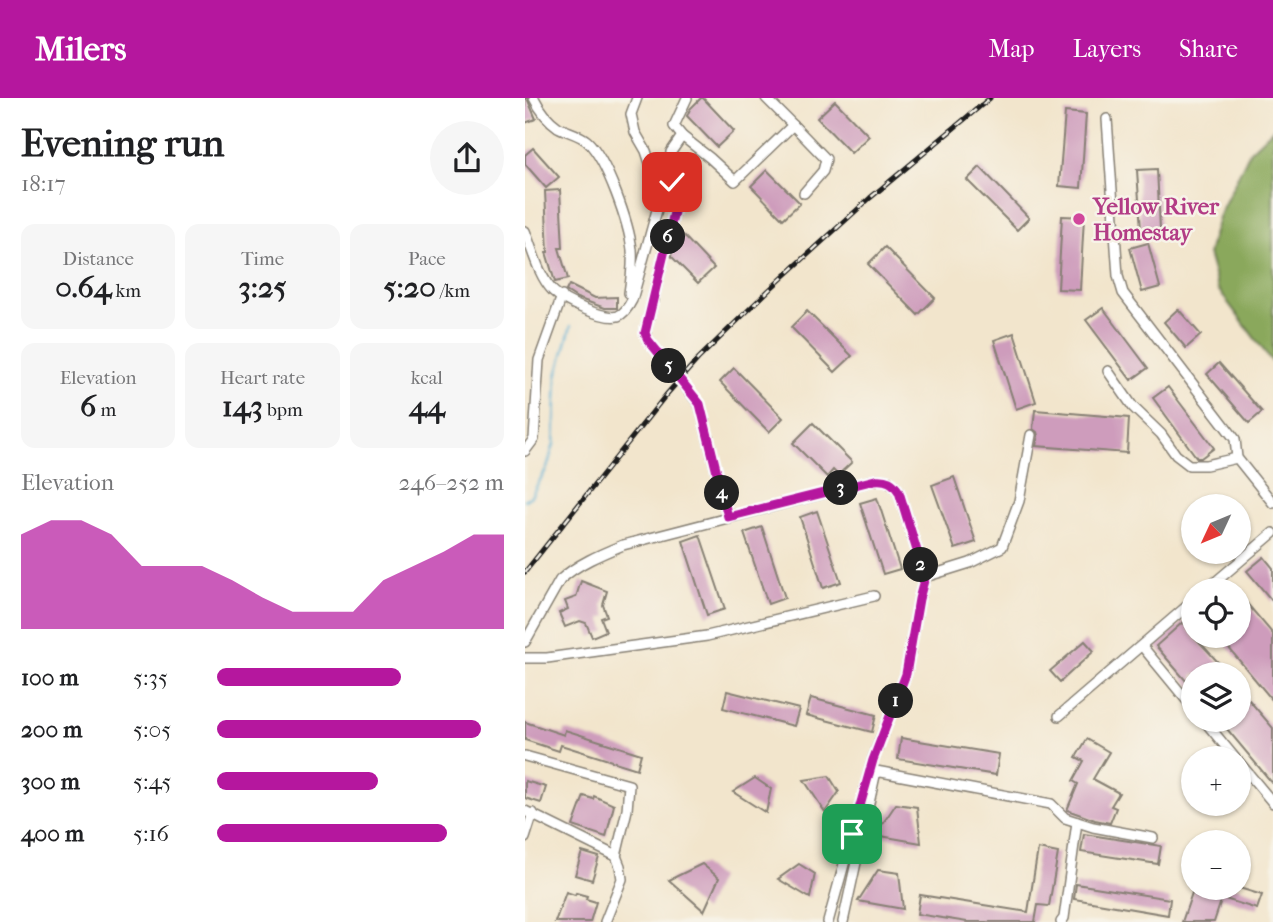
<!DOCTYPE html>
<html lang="en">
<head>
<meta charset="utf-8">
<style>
	:root { --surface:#fff; --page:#f6f6f6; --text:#202124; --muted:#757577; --accent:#b5179e }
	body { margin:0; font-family:"IM FELL French Canon",serif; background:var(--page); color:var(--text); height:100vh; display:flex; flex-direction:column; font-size:26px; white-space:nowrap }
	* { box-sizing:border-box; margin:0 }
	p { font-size:23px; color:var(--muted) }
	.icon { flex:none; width:38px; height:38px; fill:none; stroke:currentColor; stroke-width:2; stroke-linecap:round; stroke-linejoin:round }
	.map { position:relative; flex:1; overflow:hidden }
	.drawer { display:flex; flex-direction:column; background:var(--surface); width:525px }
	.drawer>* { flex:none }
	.needle { width:46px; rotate:226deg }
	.buttons { position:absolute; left:656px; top:396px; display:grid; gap:14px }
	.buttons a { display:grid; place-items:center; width:70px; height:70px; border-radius:50%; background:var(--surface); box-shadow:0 2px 5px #0004; font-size:35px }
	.pin { position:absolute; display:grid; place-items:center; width:60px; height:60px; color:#fff; margin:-30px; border-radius:14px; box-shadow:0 4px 10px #0006 }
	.km { position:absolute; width:35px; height:35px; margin:-18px; border-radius:50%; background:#222; color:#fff; font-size:19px; line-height:35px; text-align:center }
	.round { display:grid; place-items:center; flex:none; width:74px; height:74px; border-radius:37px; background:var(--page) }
	.summary { display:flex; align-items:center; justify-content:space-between; height:119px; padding:0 21px }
	h1 { font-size:38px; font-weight:800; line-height:52px }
	.stats { display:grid; grid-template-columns:repeat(3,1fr); gap:10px; height:119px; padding:7px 21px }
	.stats div { display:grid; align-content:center; border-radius:14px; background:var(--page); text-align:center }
	.stats b { font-size:30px; font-weight:800 }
	.stats small { font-size:19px; font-weight:400 }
	.stats p { font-size:19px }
	.chart { height:196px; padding:14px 21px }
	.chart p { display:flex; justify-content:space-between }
	.chart svg { width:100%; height:126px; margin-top:7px; fill:var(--accent); opacity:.7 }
	ul { padding:0 21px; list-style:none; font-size:23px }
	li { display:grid; grid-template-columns:112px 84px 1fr; align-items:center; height:52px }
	li i { height:18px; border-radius:9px; background:var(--accent) }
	header { display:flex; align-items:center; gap:42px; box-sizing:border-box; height:98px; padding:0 35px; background:var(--accent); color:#fff }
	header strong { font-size:33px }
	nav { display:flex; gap:38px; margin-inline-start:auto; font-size:24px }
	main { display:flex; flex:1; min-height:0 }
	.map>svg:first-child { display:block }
</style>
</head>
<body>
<header>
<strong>Milers</strong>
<nav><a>Map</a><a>Layers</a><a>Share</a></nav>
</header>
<main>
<section class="drawer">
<div class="summary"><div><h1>Evening run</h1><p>18:17</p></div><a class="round"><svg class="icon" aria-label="share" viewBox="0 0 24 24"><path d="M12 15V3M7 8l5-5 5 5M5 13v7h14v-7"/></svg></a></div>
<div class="stats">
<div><p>Distance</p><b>0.64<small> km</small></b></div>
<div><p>Time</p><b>3:25</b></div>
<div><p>Pace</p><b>5:20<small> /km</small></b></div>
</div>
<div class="stats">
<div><p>Elevation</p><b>6<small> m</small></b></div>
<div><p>Heart rate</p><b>143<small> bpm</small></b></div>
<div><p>kcal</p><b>44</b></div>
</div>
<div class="chart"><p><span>Elevation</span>246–252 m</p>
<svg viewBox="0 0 160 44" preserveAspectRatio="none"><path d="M0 44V11L10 6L20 6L30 11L40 22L50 22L60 22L70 27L80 33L90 38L100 38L110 38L120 27L130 22L140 17L150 11L160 11V44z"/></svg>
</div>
<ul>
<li><b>100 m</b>5:35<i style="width:64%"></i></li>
<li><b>200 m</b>5:05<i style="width:92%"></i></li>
<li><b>300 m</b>5:45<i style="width:56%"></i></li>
<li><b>400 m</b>5:16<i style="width:80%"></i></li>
</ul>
</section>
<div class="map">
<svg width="748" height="824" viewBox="0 0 748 824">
	<rect width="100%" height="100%" fill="#f7f3e8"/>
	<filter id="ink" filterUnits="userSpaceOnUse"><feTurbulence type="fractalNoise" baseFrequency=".0143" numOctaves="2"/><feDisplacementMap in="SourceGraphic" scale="14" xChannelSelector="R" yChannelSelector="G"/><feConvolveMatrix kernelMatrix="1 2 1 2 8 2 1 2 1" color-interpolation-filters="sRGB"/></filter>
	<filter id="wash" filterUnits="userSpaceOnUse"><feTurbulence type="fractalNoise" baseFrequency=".00686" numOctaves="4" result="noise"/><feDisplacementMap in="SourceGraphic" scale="28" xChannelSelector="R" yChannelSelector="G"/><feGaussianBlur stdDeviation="1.57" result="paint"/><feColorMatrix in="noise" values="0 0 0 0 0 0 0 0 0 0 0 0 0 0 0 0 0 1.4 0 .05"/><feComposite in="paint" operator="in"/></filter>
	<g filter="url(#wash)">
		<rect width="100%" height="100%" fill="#f2e5cc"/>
		<path fill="#8aa85c" stroke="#53623c" stroke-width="2" d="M748 31V265L693 191 683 156 693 119 725 53Z"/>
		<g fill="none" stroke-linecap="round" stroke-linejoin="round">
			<path stroke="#55add2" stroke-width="2.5" d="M0 402 6 398 22 370 29 346 32 278 46 228"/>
		</g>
		<g id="blocks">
			<g fill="#ce9cbc">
				<path d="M0 0H2L11 21 0 25Z"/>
				<path d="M176 0H178L209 33 192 49 162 18 165 11Z"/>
				<path d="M310 3 344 38 326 55 292 20Z"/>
				<path d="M540 14 561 16 556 90 534 88Z"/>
				<path d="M8 50 34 79 21 90 0 66V57Z"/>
				<path d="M455 69 504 120 492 132 442 82Z"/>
				<path d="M632 71 635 131 616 132 612 72Z"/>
				<path d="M242 72 275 105 258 121 226 88Z"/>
				<path d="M35 92 38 150H34L43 181 30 184 21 154H23L20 93Z"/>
				<path d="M537 118 559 119 555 192 533 191Z"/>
				<path d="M158 137 189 170 173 185 146 158 148 147Z"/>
				<path d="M623 145 635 189 617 194 605 150Z"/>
				<path d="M360 149 410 200 393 217 343 166Z"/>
				<path d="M44 187 70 200 92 199V210H80L52 200 41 193Z"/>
				<path d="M578 210 623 270 606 282 561 222Z"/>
				<path d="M653 211 676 237 661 250 639 224Z"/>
				<path d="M282 213 327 258 310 274 266 229Z"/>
				<path d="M489 235 511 304 491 311 469 242Z"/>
				<path d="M694 265 737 314 724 325 682 276Z"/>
				<path d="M209 270 258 320 244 334 195 284Z"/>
				<path d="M643 289 689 350 676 360H672L628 300Z"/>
				<path d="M510 312 604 320 602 355 511 348 513 338 512 334 508 331Z"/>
				<path d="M288 325 327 364 313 377 308 372 302 379 268 345Z"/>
				<path d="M429 379 451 444 430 451 407 387Z"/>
				<path d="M352 400 375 471 358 476 335 405Z"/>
				<path d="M292 413 316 484 298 490 275 419Z"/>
				<path d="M237 429 260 500 243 506 219 435Z"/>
				<path d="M175 437 200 511 182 517 158 443Z"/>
				<path d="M739 459 748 470V504L722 473Z"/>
				<path d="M56 483 82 493 78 507 82 518 76 520 81 533 67 539 61 525 55 523 40 529 34 515 43 511 40 503 51 499Z"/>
				<path d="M714 496 748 536V603L693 537H714Z"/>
				<path d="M658 524 668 537 704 576H668V591L631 548Z"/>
				<path d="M560 543 569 553 535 584 525 573Z"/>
				<path d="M202 593 274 611 269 628 198 610Z"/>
				<path d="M286 600 351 617 347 634 281 617Z"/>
				<path d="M724 602 748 630V686L697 625 701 621H714V610Z"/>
				<path d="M0 624 39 637 40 632 116 656 112 671 36 647 34 653 0 642Z"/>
				<path d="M376 640 474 656 471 677 373 661Z"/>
				<path d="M562 641 584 654 568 681 594 695 586 708 591 710 585 725 570 722 542 712 553 686 548 683 559 663 551 659Z"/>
				<path d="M304 678 314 694 300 714 279 682Z"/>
				<path d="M230 680 246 691 241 715 208 694Z"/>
				<path d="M0 683 21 689 16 705 0 700Z"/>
				<path d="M59 698 68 701 69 698 89 707 81 739 48 728Z"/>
				<path d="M371 706 392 709 396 745 350 737Z"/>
				<path d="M559 736 636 748 633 766 556 754Z"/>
				<path d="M513 751 533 755 524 808 513 807 510 824H442L392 816 395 797 503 814Z"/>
				<path d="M57 754 74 759 67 782 50 777Z"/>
				<path d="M177 766 194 780 179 813 144 782Z"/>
				<path d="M274 766 290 776 285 800 253 781Z"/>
				<path d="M353 772 374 775 378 811 333 803Z"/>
				<path d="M551 786 645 801 643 817 549 801Z"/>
				<path d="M669 789H711L737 797 732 811 697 800 689 824H657Z"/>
				<path d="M41 794 50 797 51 795 62 798 61 801 71 804 65 824H30Z"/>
			</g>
		</g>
	</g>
	<g filter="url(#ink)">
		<use href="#blocks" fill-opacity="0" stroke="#878074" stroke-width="2"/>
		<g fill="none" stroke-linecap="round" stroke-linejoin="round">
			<g stroke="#878074" stroke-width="12">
				<g id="minor">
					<path d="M9 0C14 10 23 22 33 29 42 34 54 36 62 43 82 61 104 126 107 152 108 166 106 182 104 195"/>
					<path d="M162 0 149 28 157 38 185 60 210 83 268 27 241 0"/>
					<path d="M582 21 593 178 598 195 710 341 712 360 748 405"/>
					<path d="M268 27 301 61 298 73 279 95"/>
					<path d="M157 38 146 54 145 66 151 106 120 235 123 242 175 307 203 419"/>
					<path d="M0 133C7 151 14 179 28 193 38 203 79 222 93 218 100 215 104 208 107 202L132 112 131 83 121 53 110 34 106 16 112 0"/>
					<path d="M583 273 608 309 636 336 651 357 664 367H681L712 360"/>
					<path d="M0 353 9 341 14 262 37 198"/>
					<path d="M681 492 748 435"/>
					<path d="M0 544 35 482C52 466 76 456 98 447L350 382C362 381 368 384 374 394L400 479"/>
					<path d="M617 548 668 610"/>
					<path d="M0 560H22L182 538 349 498"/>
					<path d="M534 618 668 503"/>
					<path d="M678 621 710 660"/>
					<path d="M0 658 104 687 102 712 91 758"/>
					<path d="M714 664 748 705"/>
					<path d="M0 713 91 758 95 768 97 781 80 824"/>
					<path d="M0 740 8 715"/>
					<path d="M303 824 348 661 381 576 394 501 400 479 445 465 477 449 494 403 506 337"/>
					<path d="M318 824 351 673 526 706 540 720 568 729 628 740"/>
					<path d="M536 824 539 820 552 724"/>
				</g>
			</g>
			<use href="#minor" stroke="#fff" stroke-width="9"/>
			<g stroke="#1c1c1c" stroke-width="5">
				<path id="rail" d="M0 474 141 297 173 261 244 192 345 100 465 0"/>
			</g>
			<use href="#rail" stroke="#f7f3e8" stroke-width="2.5" stroke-dasharray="8" stroke-linecap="butt"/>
		</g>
	</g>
	<g fill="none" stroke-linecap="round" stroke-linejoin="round" filter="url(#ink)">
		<g stroke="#fff" stroke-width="14">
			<path id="route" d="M147 84 151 106 120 235 123 242 175 306 203 419 350 382C362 381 368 384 374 394L400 479 394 501 381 576 348 662 327 736"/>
		</g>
		<use href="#route" stroke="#b5179e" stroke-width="9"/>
	</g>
	<circle fill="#d1479c" stroke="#f7f3e8" stroke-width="2.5" cx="554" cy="121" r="7"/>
	<g text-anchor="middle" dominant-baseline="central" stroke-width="5" stroke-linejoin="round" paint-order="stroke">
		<g font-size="23" font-weight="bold" fill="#b23c85" stroke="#f7f3e8" text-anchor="start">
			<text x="568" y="108">Yellow River<tspan x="568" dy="26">Homestay</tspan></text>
		</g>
	</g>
</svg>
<div class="buttons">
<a><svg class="needle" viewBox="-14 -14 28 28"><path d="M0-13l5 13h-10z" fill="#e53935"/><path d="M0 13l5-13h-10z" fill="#757577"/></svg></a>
<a><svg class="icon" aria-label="locate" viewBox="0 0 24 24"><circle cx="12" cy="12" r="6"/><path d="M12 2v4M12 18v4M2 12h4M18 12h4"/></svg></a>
<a><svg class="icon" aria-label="layers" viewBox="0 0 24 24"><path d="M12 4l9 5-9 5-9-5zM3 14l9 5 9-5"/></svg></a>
<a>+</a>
<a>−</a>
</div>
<div class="pin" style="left:327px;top:736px;background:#1e9e55"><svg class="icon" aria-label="arrive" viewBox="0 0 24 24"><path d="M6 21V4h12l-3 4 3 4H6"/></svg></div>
<div class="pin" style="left:147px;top:84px;background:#d93025"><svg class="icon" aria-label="check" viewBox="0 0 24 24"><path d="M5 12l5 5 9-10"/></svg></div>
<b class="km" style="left:371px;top:603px">1</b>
<b class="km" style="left:396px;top:467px">2</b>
<b class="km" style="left:316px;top:390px">3</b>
<b class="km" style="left:197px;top:395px">4</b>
<b class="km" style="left:144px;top:268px">5</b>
<b class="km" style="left:143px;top:139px">6</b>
</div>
</main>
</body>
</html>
